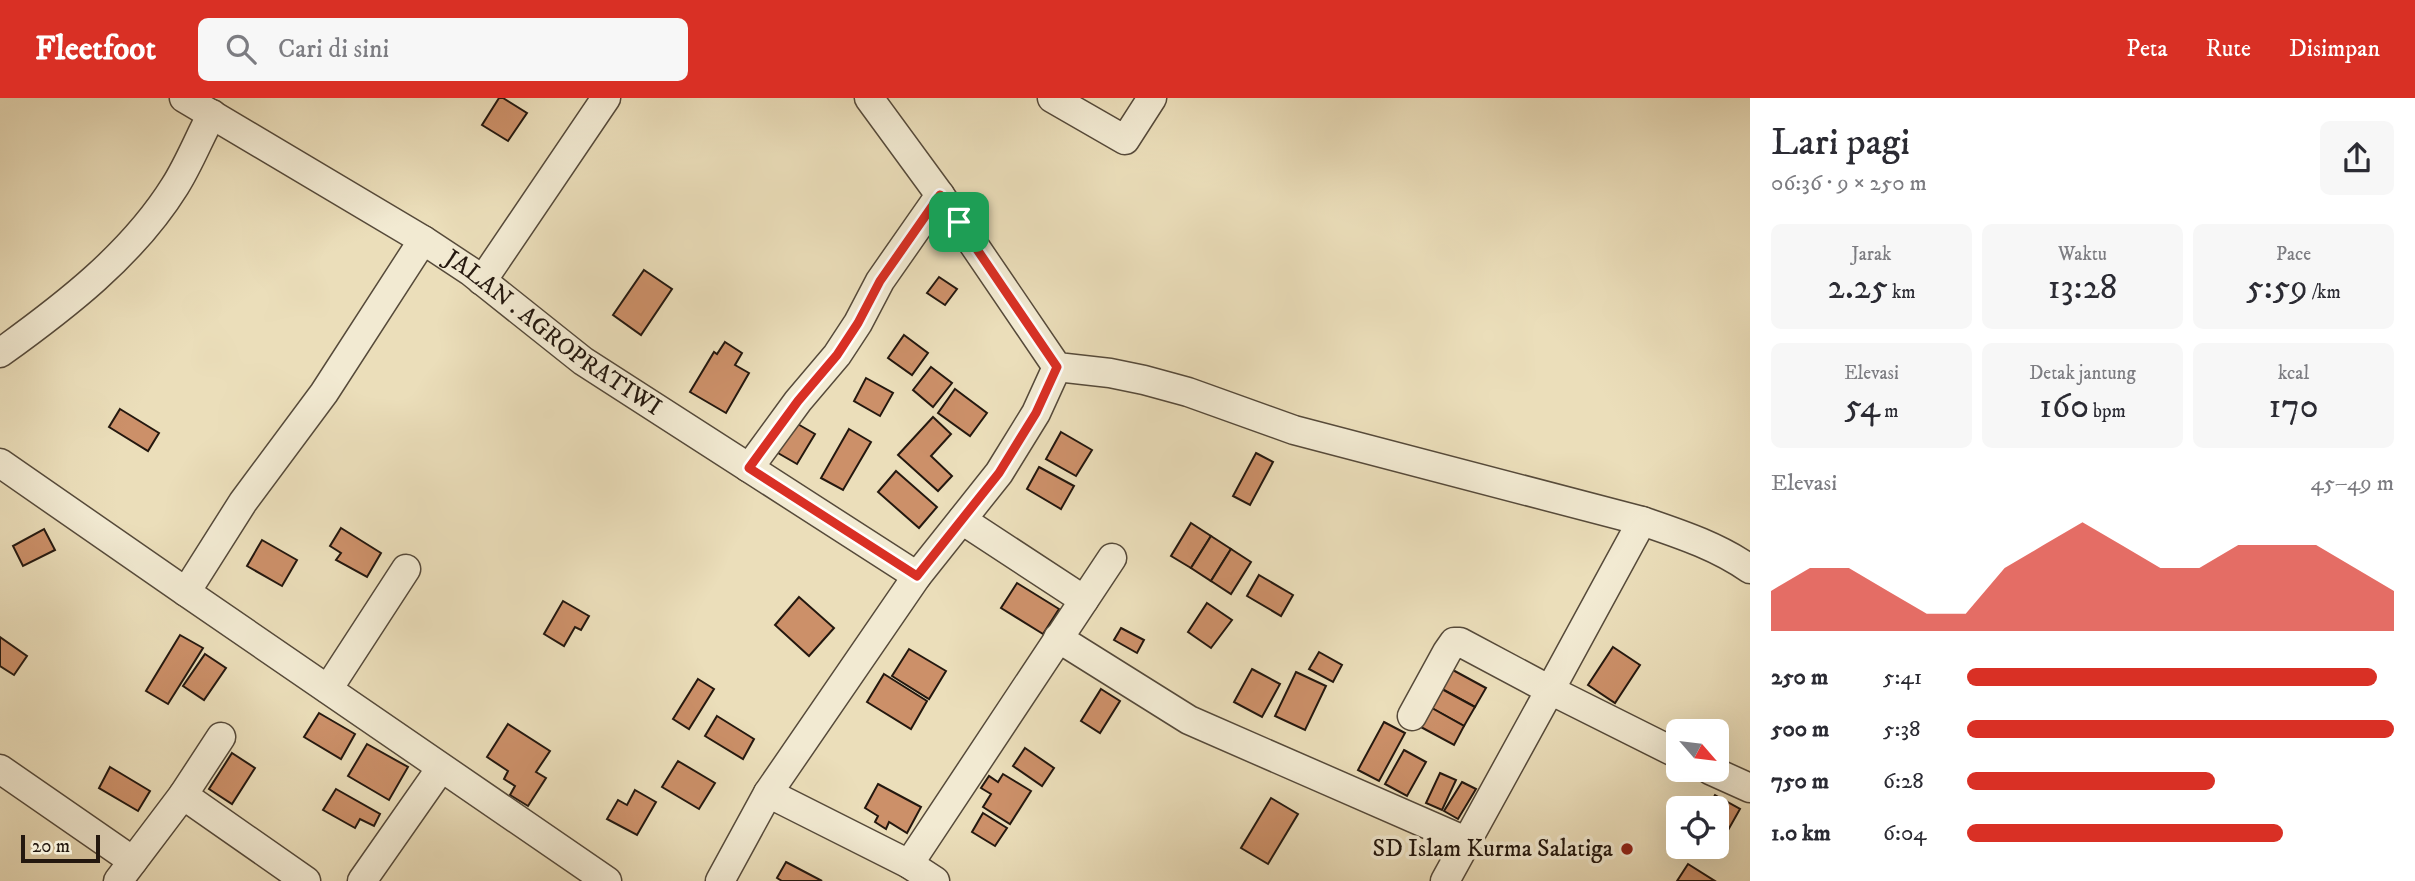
<!DOCTYPE html>
<html lang="id">
<head>
<meta charset="utf-8">
<style>
	:root { --surface:#fff; --page:#f7f7f7; --text:#2b2b33; --muted:#7c7c81; --accent:#d93025 }
	body { margin:0; font-family:"IM FELL DW Pica",serif; background:var(--page); color:var(--text); height:100vh; display:flex; flex-direction:column; font-size:26px; white-space:nowrap }
	* { box-sizing:border-box; margin:0 }
	p { font-size:23px; color:var(--muted) }
	.icon { flex:none; width:38px; height:38px; fill:none; stroke:currentColor; stroke-width:2; stroke-linecap:round; stroke-linejoin:round }
	.map { position:relative; flex:1; overflow:hidden }
	.side { display:flex; flex-direction:column; background:var(--surface); width:665px }
	.side>* { flex:none }
	.needle { width:46px; rotate:118deg }
	.tools { position:absolute; left:1666px; top:621px; display:grid; gap:14px }
	.tools a { display:grid; place-items:center; width:63px; height:63px; border-radius:10px; background:var(--surface); box-shadow:0 7px 28px #0002; font-size:35px }
	.scale { position:absolute; left:21px; bottom:18px; width:79px; box-sizing:border-box; padding-left:7px; border:4px solid #24180f; border-top:0; font-size:19px; line-height:24px; white-space:nowrap; color:#24180f; -webkit-text-stroke:5px #f2ead2; paint-order:stroke }
	.pin { position:absolute; display:grid; place-items:center; width:60px; height:60px; color:#fff; margin:-30px; border-radius:14px; box-shadow:0 4px 10px #0006 }
	.round { display:grid; place-items:center; flex:none; width:74px; height:74px; border-radius:10px; background:var(--page) }
	.headline { display:flex; align-items:center; justify-content:space-between; height:119px; padding:0 21px }
	h1 { font-size:38px; font-weight:600; line-height:52px }
	.metrics { display:grid; grid-template-columns:repeat(3,1fr); gap:10px; height:119px; padding:7px 21px }
	.metrics div { display:grid; align-content:center; border-radius:10px; background:var(--page); text-align:center }
	.metrics b { font-size:35px; font-weight:600 }
	.metrics small { font-size:19px; font-weight:400 }
	.metrics p { font-size:19px }
	.chart { height:196px; padding:14px 21px }
	.chart p { display:flex; justify-content:space-between }
	.chart svg { width:100%; height:126px; margin-top:7px; fill:var(--accent); opacity:.7 }
	ul { padding:0 21px; list-style:none; font-size:23px }
	li { display:grid; grid-template-columns:112px 84px 1fr; align-items:center; height:52px }
	li i { height:18px; border-radius:9px; background:var(--accent) }
	header { display:flex; align-items:center; gap:42px; box-sizing:border-box; height:98px; padding:0 35px; background:var(--accent); color:#fff }
	header strong { font-size:33px }
	nav { display:flex; gap:38px; margin-inline-start:auto; font-size:24px }
	.search { width:490px; height:63px; background:var(--page); display:flex; align-items:center; gap:18px; box-sizing:border-box; padding:0 24px; border-radius:10px; color:var(--muted); font-size:26px }
	main { display:flex; flex:1; min-height:0 }
	.map>svg:first-child { display:block }
</style>
</head>
<body>
<header>
<strong>Fleetfoot</strong>
<div class="search"><svg class="icon" aria-label="search" viewBox="0 0 24 24"><circle cx="10" cy="10" r="6"/><path d="M15 15l6 6"/></svg>Cari di sini</div>
<nav><a>Peta</a><a>Rute</a><a>Disimpan</a></nav>
</header>
<main>
<div class="map">
<svg width="1750" height="783" viewBox="0 0 1750 783">
	<rect width="100%" height="100%" fill="#ebdeba"/>
	<filter id="stains"><feTurbulence type="fractalNoise" baseFrequency=".00286" numOctaves="4"/><feColorMatrix values="0 0 0 0 .2 0 0 0 0 .09 0 0 0 0 .02 0 0 0 .5 -.17"/></filter>
	<radialGradient id="worn" r=".72"><stop offset=".6" stop-color="#630" stop-opacity="0"/><stop offset="1" stop-color="#630" stop-opacity=".3"/></radialGradient>
	<g fill="#cc9069" stroke="#24180f" stroke-width="2">
		<path d="M499 0H503L527 15 508 43 482 27Z"/>
		<path d="M644 172 672 191 641 237 613 217Z"/>
		<path d="M939 179 957 191 945 207 927 195Z"/>
		<path d="M904 237 928 255 912 277 888 260Z"/>
		<path d="M725 244 742 255 735 267 749 275 726 315 690 294 714 254 717 256Z"/>
		<path d="M931 269 952 285 933 309 913 292Z"/>
		<path d="M866 280 893 295 880 318 854 303Z"/>
		<path d="M955 291 987 315 970 338 938 315Z"/>
		<path d="M120 311 159 335 148 353 109 329Z"/>
		<path d="M933 319 951 336 931 358 952 378 938 393 898 357Z"/>
		<path d="M789 321 815 336 797 366 771 351Z"/>
		<path d="M849 331 871 344 843 392 821 380Z"/>
		<path d="M1061 334 1092 352 1076 378 1046 361Z"/>
		<path d="M1256 355 1273 364 1250 407 1233 398Z"/>
		<path d="M1039 369 1074 388 1061 411 1027 391Z"/>
		<path d="M896 373 937 409 919 430 878 394Z"/>
		<path d="M1191 425 1211 438 1191 470 1171 458Z"/>
		<path d="M341 430 381 455 367 479 336 462 341 455 330 448Z"/>
		<path d="M44 431 55 452 23 468 13 448Z"/>
		<path d="M1211 438 1231 451 1211 483 1191 470Z"/>
		<path d="M262 442 297 462 282 488 247 468Z"/>
		<path d="M1231 451 1251 464 1231 496 1211 483Z"/>
		<path d="M1259 477 1293 497 1281 518 1247 498Z"/>
		<path d="M1017 485 1059 511 1043 536 1001 510Z"/>
		<path d="M799 499 834 530 809 558 775 527Z"/>
		<path d="M563 503 589 518 581 532 575 529 564 548 544 536Z"/>
		<path d="M1207 505 1232 522 1211 550 1188 534Z"/>
		<path d="M1121 530 1144 542 1137 555 1114 542Z"/>
		<path d="M180 537 203 550 168 606 146 593Z"/>
		<path d="M0 539 27 558 14 577 0 568Z"/>
		<path d="M1613 549 1640 567 1615 605 1588 587Z"/>
		<path d="M909 551 946 573 929 601 892 578Z"/>
		<path d="M1319 554 1342 567 1333 584 1309 571Z"/>
		<path d="M205 556 226 570 204 602 183 588Z"/>
		<path d="M1252 571 1280 586 1262 619 1234 604Z"/>
		<path d="M1451 571 1486 590 1475 609 1440 590Z"/>
		<path d="M1296 574 1326 588 1305 632 1275 618Z"/>
		<path d="M884 576 927 603 911 631 867 604Z"/>
		<path d="M698 581 714 591 689 631 673 621Z"/>
		<path d="M1440 590 1475 609 1464 628 1430 609Z"/>
		<path d="M1101 591 1120 603 1100 635 1081 623Z"/>
		<path d="M1430 609 1464 628 1454 647 1419 628Z"/>
		<path d="M319 615 355 636 341 661 304 639Z"/>
		<path d="M717 618 754 641 743 661 705 638Z"/>
		<path d="M1384 624 1405 635 1379 683 1358 672Z"/>
		<path d="M508 626 550 653 536 674 546 680 528 708 510 697 515 688 504 681 508 673 487 659Z"/>
		<path d="M367 646 408 669 389 702 348 678Z"/>
		<path d="M1025 650 1054 670 1042 688 1013 668Z"/>
		<path d="M1404 652 1426 664 1407 698 1385 686Z"/>
		<path d="M232 655 255 670 232 706 209 691Z"/>
		<path d="M678 663 715 685 699 711 662 689Z"/>
		<path d="M110 669 150 693 138 713 99 690Z"/>
		<path d="M1440 675 1456 682 1442 712 1426 705Z"/>
		<path d="M1003 676 1031 693 1010 726 983 709 991 696 981 690 989 678 998 684Z"/>
		<path d="M1462 684 1476 691 1458 721 1444 713Z"/>
		<path d="M878 686 921 709 907 735 889 724 886 731 875 724 878 718 865 710Z"/>
		<path d="M336 691 380 716 374 728 360 721 355 730 323 712Z"/>
		<path d="M635 692 656 704 637 737 607 721 618 702 627 707Z"/>
		<path d="M1715 697 1740 711 1718 750 1716 749 1717 710H1708Z"/>
		<path d="M1271 700 1298 716 1268 766 1241 750Z"/>
		<path d="M983 715 1007 730 995 748 972 734Z"/>
		<path d="M786 764 822 783H782L777 780Z"/>
		<path d="M1688 766 1715 783H1677Z"/>
	</g>
	<g fill="none" stroke-linecap="round" stroke-linejoin="round">
		<g stroke="#564a3a" stroke-width="31">
			<g id="minor">
				<path id="s1" d="M184 0 423 142 470 173 583 263 917 478"/>
				<path d="M869 0 940 97 1057 269 1110 275 1144 282 1188 294 1294 332 1642 423C1680 436 1717 448 1750 471"/>
				<path d="M1052 0 1125 42 1152 0"/>
				<path d="M423 142 324 295 243 404 186 494 607 783"/>
				<path d="M482 183 606 0"/>
				<path d="M0 255C64 209 132 157 175 88 189 66 199 40 212 16"/>
				<path d="M0 365 186 494"/>
				<path d="M749 370 798 303 837 257 858 225 880 183 940 97"/>
				<path d="M962 422 1084 502"/>
				<path d="M1058 540 1189 622 1468 744"/>
				<path d="M328 591 406 471"/>
				<path d="M1412 618 1447 554 1454 544H1460L1550 592 1642 423"/>
				<path d="M0 671 133 763"/>
				<path d="M1710 672 1750 690"/>
				<path d="M768 695 909 766 935 783"/>
				<path d="M183 697 306 783"/>
				<path d="M909 766 1112 460"/>
				<path d="M118 783 183 697 221 639"/>
				<path d="M362 783 441 670"/>
				<path d="M720 783 768 695 917 478 999 375 1036 315 1057 269"/>
				<path d="M1445 783 1550 592 1678 656"/>
			</g>
		</g>
		<use href="#minor" stroke="#f2ead2" stroke-width="28"/>
	</g>
	<g fill="none" stroke-linecap="round" stroke-linejoin="round">
		<g stroke="#fff" stroke-width="14">
			<path id="route" d="M940 97 1057 269 1036 315 999 375 917 478 749 370 798 303 837 257 858 225 880 183Z"/>
		</g>
		<use href="#route" stroke="#d93025" stroke-width="9"/>
	</g>
	<circle fill="#8f2418" stroke="#f2ead2" stroke-width="2.5" cx="1627" cy="751" r="7"/>
	<g text-anchor="middle" dominant-baseline="central" stroke-width="7" stroke-linejoin="round" paint-order="stroke">
		<g font-size="24" fill="#24180f" stroke="#f2ead2">
			<text stroke="none"><textPath href="#s1" startOffset="438">JALAN . AGROPRATIWI</textPath></text>
		</g>
		<g font-size="24" fill="#24180f" stroke="#f2ead2" text-anchor="end">
			<text x="1613" y="751">SD Islam Kurma Salatiga</text>
		</g>
	</g>
	<rect width="100%" height="100%" filter="url(#stains)"/>
	<rect width="100%" height="100%" fill="url(#worn)"/>
</svg>
<div class="tools">
<a><svg class="needle" viewBox="-14 -14 28 28"><path d="M0-13l5 13h-10z" fill="#e53935"/><path d="M0 13l5-13h-10z" fill="#7c7c81"/></svg></a>
<a><svg class="icon" aria-label="locate" viewBox="0 0 24 24"><circle cx="12" cy="12" r="6"/><path d="M12 2v4M12 18v4M2 12h4M18 12h4"/></svg></a>
</div>
<div class="scale">20 m</div>
<div class="pin" style="left:959px;top:124px;background:#1e9e55"><svg class="icon" aria-label="arrive" viewBox="0 0 24 24"><path d="M6 21V4h12l-3 4 3 4H6"/></svg></div>
</div>
<section class="side">
<div class="headline"><div><h1>Lari pagi</h1><p>06:36 · 9 × 250 m</p></div><a class="round"><svg class="icon" aria-label="share" viewBox="0 0 24 24"><path d="M12 15V3M7 8l5-5 5 5M5 13v7h14v-7"/></svg></a></div>
<div class="metrics">
<div><p>Jarak</p><b>2.25<small> km</small></b></div>
<div><p>Waktu</p><b>13:28</b></div>
<div><p>Pace</p><b>5:59<small> /km</small></b></div>
</div>
<div class="metrics">
<div><p>Elevasi</p><b>54<small> m</small></b></div>
<div><p>Detak jantung</p><b>160<small> bpm</small></b></div>
<div><p>kcal</p><b>170</b></div>
</div>
<div class="chart"><p><span>Elevasi</span>45–49 m</p>
<svg viewBox="0 0 160 44" preserveAspectRatio="none"><path d="M0 44V30L10 22L20 22L30 30L40 38L50 38L60 22L70 14L80 6L90 14L100 22L110 22L120 14L130 14L140 14L150 22L160 30V44z"/></svg>
</div>
<ul>
<li><b>250 m</b>5:41<i style="width:96%"></i></li>
<li><b>500 m</b>5:38<i style="width:100%"></i></li>
<li><b>750 m</b>6:28<i style="width:58%"></i></li>
<li><b>1.0 km</b>6:04<i style="width:74%"></i></li>
</ul>
</section>
</main>
</body>
</html>
